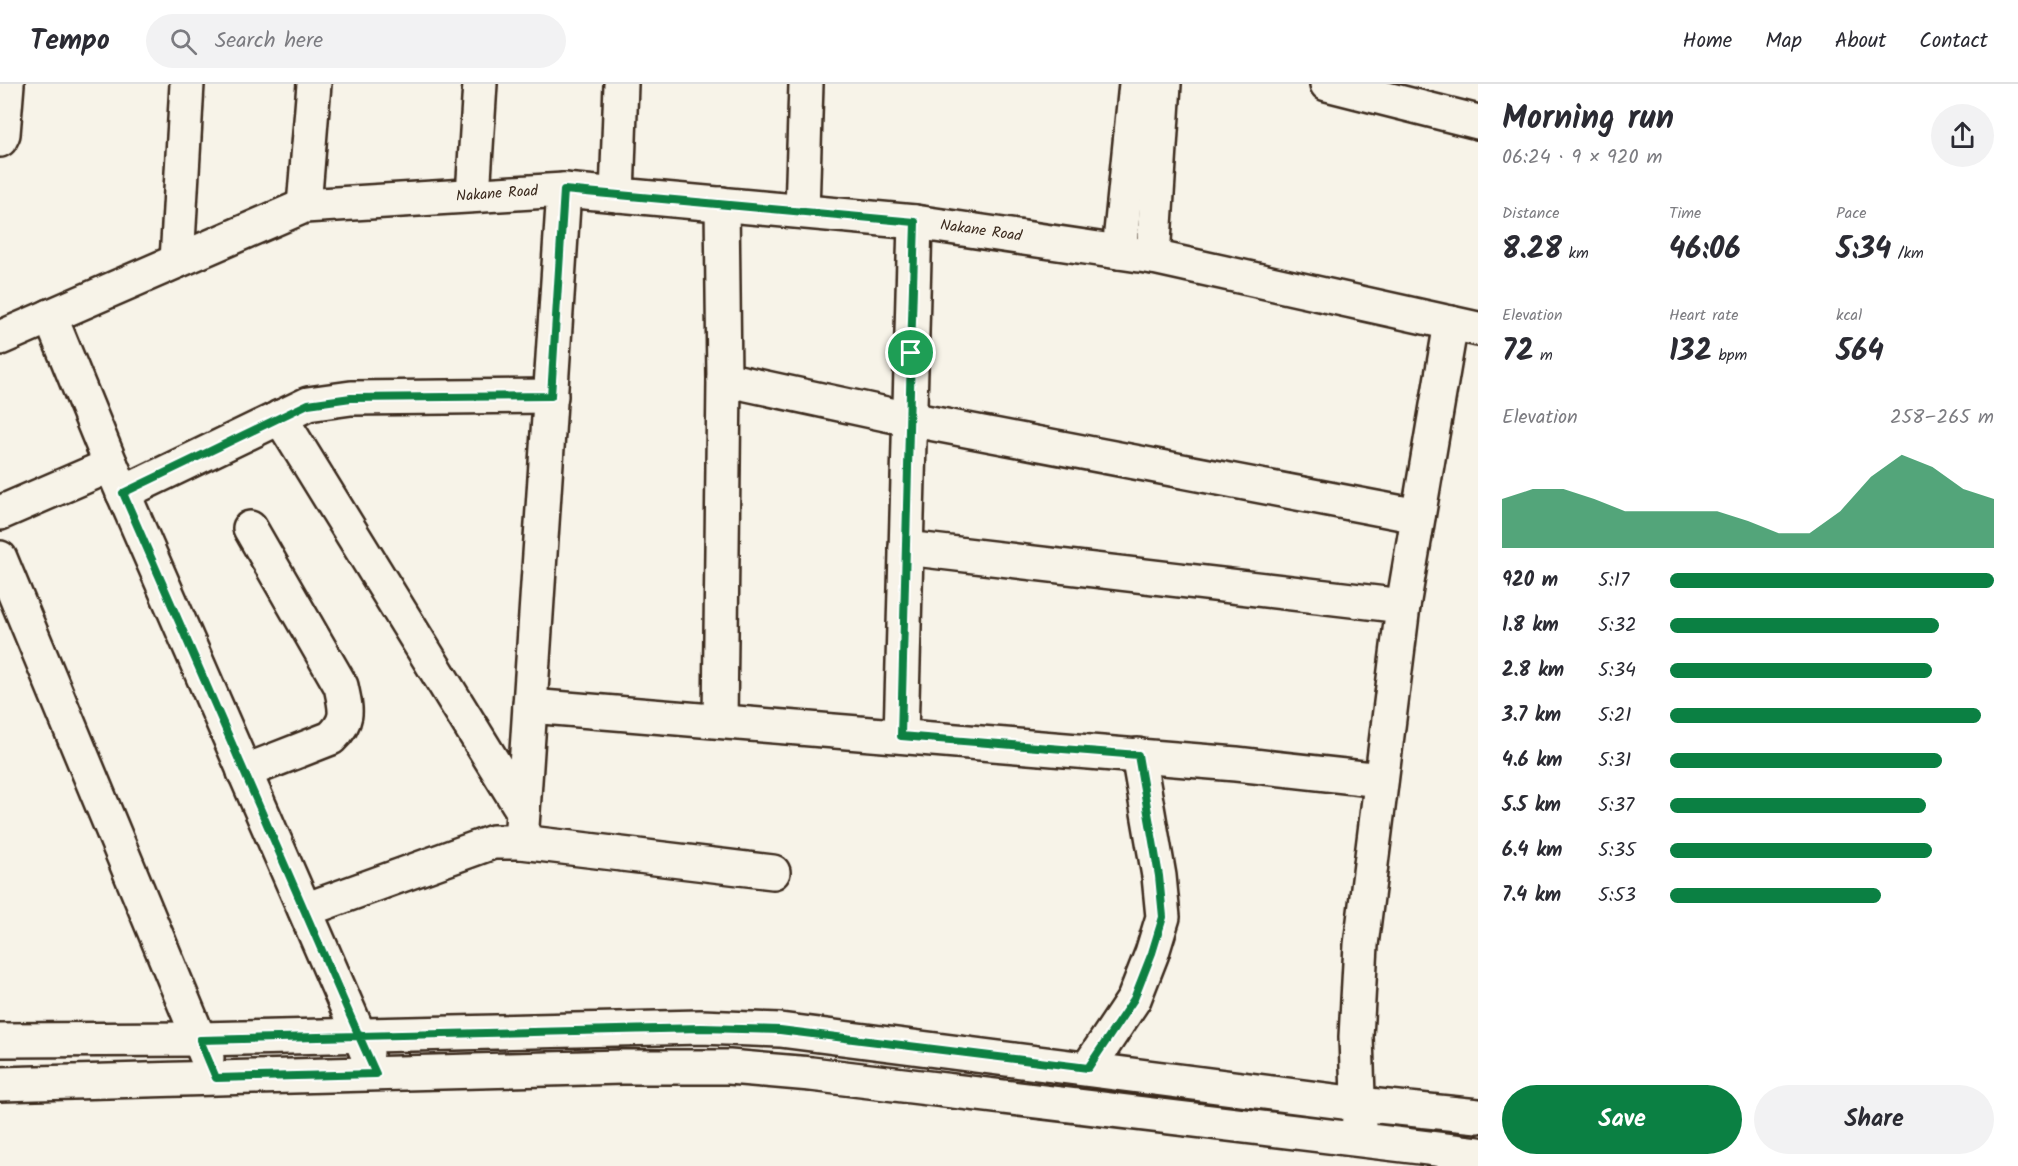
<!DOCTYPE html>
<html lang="en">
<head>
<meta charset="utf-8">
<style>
	:root { --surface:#fff; --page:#f2f2f3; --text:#2b2b33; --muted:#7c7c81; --line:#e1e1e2; --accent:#0b8043 }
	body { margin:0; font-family:Kalam,sans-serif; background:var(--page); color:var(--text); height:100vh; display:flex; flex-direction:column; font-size:22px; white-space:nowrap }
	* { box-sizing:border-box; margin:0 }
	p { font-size:20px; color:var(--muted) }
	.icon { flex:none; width:33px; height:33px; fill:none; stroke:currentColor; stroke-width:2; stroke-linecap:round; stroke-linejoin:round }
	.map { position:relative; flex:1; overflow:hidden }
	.panel { display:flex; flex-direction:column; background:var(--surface); width:540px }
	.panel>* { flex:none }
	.pin { position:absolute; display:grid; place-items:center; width:51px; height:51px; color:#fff; margin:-26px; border:3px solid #fff; border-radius:50%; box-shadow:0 2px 6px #0007 }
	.round { display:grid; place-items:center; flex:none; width:63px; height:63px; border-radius:32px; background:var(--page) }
	.headline { display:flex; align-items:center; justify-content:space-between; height:102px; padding:0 24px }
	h1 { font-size:33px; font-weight:800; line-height:45px }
	.figures { display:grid; grid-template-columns:repeat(3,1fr); gap:9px; height:102px; padding:6px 24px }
	.figures div { display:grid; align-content:center }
	.figures b { font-size:30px; font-weight:800 }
	.figures small { font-size:16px; font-weight:400 }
	.figures p { font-size:16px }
	.chart { height:168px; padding:12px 24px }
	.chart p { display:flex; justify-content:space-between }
	.chart svg { width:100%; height:108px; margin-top:6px; fill:var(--accent); opacity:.7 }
	.cta { display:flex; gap:12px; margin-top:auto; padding:12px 24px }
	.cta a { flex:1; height:69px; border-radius:36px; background:var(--accent); color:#fff; font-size:24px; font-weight:800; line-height:69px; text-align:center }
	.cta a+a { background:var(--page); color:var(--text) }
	ul { padding:0 24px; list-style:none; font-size:20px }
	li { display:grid; grid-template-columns:96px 72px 1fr; align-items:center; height:45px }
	li i { height:15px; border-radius:8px; background:var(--accent) }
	header { display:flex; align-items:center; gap:36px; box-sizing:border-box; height:84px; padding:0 30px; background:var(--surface); border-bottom:2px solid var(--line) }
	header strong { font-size:28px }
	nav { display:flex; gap:33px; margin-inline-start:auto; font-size:21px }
	.search { width:420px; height:54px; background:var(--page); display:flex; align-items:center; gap:15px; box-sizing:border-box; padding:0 21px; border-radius:33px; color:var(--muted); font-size:22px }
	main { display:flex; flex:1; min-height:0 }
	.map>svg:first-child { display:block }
</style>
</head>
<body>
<header>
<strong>Tempo</strong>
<div class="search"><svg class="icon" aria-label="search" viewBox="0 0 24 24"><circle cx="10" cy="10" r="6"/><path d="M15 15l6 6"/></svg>Search here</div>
<nav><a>Home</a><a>Map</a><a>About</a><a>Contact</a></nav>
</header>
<main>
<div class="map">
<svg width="1478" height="1082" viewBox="0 0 1478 1082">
	<rect width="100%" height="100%" fill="#f7f3e8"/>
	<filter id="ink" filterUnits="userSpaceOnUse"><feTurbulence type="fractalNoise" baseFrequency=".0167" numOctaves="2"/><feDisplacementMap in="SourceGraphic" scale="12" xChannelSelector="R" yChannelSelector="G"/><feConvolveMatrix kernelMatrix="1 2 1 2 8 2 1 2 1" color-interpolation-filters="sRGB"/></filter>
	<g filter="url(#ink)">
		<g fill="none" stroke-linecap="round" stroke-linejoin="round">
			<g stroke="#3b2a1e" stroke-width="38">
				<g id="minor">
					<path d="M1327 0 1478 38"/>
					<path d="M0 56 3 50 7 0"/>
					<path d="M473 111 480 0"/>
					<path d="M617 111 621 0"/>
					<path d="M304 122 314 0"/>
					<path d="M802 127 806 0"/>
					<path d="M1119 168 1136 0"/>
					<path d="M1153 173 1164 0"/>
					<path d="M177 177 187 0"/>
					<path d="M50 232 111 381 367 969"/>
					<path d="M0 254 304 122 564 106 915 138 1153 173 1478 245"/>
					<path d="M724 295 909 335 1418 432"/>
					<path d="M280 333 523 727"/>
					<path d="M123 409 308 320 351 314 551 312"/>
					<path d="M0 429 111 381"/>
					<path d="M906 464 1403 522"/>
					<path d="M0 474 207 974"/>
					<path d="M530 622 1236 680 1381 696"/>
					<path d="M720 637 724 295 722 120"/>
					<path d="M901 652 915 138"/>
					<path d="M244 688 331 654C350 636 346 626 341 602L250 444"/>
					<path d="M521 758 564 106"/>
					<path d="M305 826 493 758H521L773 788"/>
					<path d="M0 956 200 955 701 943 780 946 1358 1020 1478 1032"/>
					<path d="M1088 984 1134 915 1152 869 1163 833 1159 792 1138 671"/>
					<path d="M0 1000 622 983H729L811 990 1478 1070"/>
					<path d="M1359 1042 1356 953 1361 861 1403 522 1451 239"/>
				</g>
			</g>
			<use href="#minor" stroke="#f7f3e8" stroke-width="33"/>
		</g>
	</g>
	<g fill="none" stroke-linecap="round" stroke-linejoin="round" filter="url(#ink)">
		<g stroke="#fff" stroke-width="12">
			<path id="route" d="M911 269 915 138 564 106 551 312 351 314 308 320 123 409 359 952 200 956 216 994 376 990 359 952 701 944 780 946 1088 984 1134 915 1152 869 1163 833 1159 792 1138 671 901 652 911 269"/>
		</g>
		<use href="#route" stroke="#0b8043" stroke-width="8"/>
	</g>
	<g text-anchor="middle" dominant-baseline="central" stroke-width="5" stroke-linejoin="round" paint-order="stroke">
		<g font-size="15" fill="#3b2a1e" stroke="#f7f3e8">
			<text transform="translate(497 110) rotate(-4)">Nakane Road</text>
			<text transform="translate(981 147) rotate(8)">Nakane Road</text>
		</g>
	</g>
</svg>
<div class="pin" style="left:911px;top:269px;background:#1e9e55"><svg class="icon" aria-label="arrive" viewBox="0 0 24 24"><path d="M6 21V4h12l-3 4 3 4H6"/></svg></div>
</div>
<section class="panel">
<div class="headline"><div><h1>Morning run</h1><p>06:24 · 9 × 920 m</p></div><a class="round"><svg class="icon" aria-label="share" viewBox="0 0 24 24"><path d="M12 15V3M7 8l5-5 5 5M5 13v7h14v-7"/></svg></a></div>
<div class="figures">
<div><p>Distance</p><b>8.28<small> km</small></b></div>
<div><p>Time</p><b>46:06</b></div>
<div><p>Pace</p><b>5:34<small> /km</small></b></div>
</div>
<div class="figures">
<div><p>Elevation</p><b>72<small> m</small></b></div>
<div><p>Heart rate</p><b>132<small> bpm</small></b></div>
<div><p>kcal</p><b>564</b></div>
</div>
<div class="chart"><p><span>Elevation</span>258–265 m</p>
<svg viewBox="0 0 160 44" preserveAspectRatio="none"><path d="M0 44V24L10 20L20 20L30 24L40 29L50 29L60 29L70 29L80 33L90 38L100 38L110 29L120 15L130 6L140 11L150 20L160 24V44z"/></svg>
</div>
<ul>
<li><b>920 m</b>5:17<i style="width:100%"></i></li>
<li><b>1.8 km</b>5:32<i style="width:83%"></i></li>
<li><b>2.8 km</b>5:34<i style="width:81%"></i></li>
<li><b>3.7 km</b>5:21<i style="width:96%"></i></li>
<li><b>4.6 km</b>5:31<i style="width:84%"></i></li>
<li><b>5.5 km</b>5:37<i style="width:79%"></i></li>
<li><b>6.4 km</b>5:35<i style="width:81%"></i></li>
<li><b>7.4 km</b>5:53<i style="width:65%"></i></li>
</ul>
<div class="cta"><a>Save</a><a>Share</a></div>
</section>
</main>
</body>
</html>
